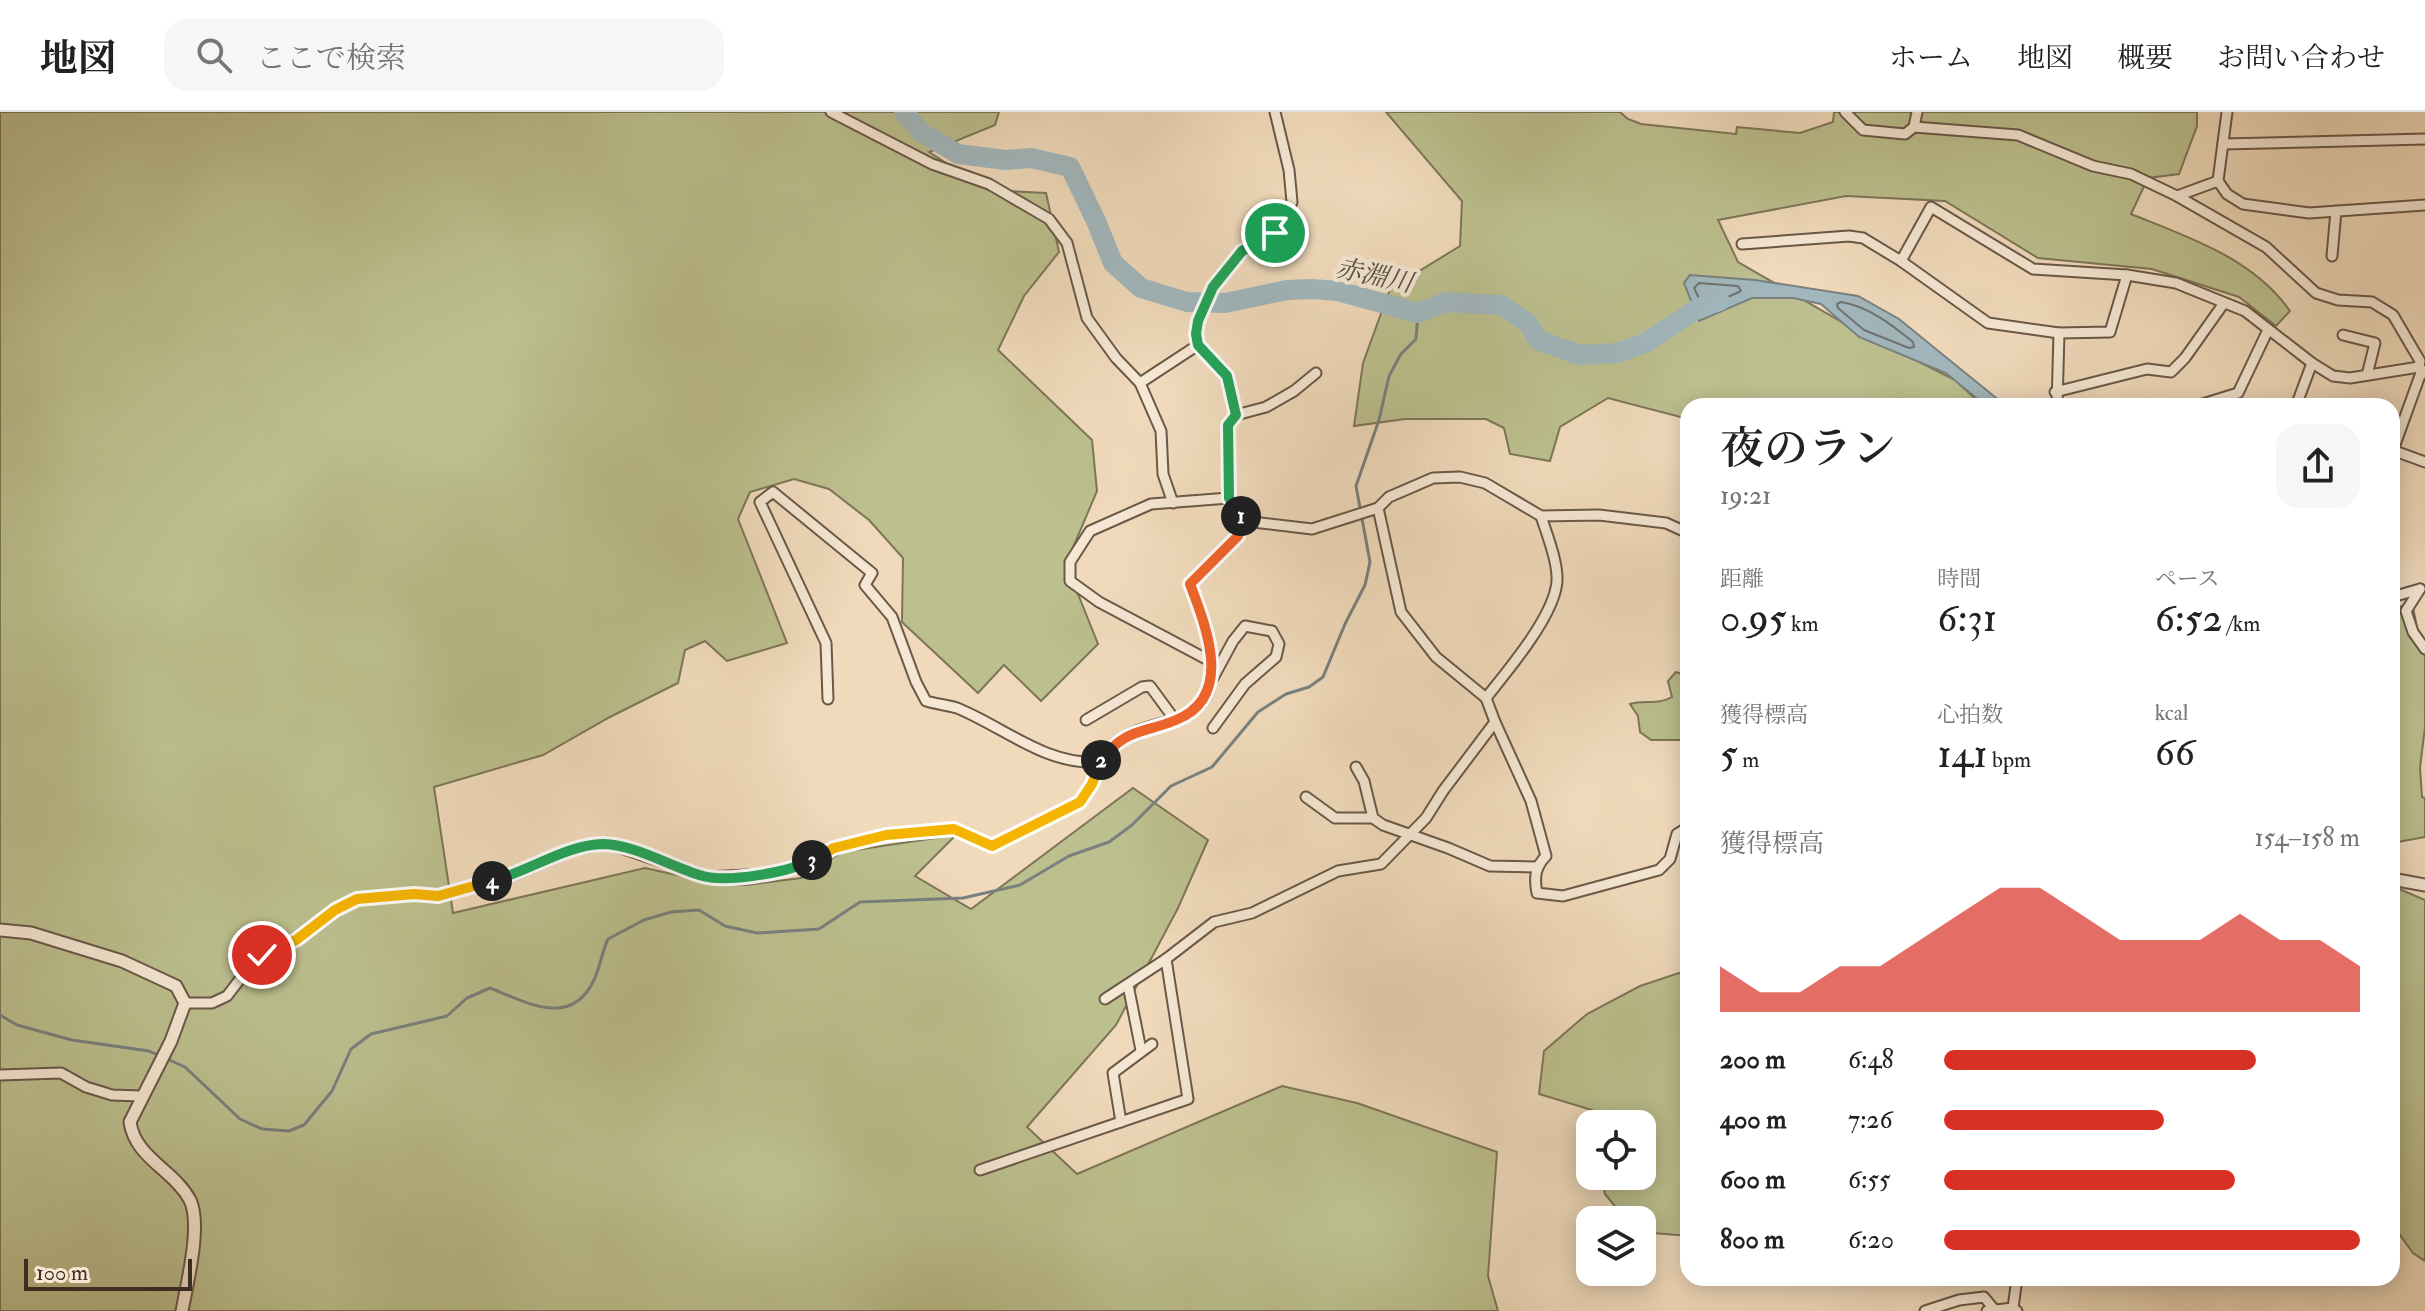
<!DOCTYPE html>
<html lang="ja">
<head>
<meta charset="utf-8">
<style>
	:root { --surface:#fff; --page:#f6f6f6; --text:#222; --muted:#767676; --line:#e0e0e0; --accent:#d93025 }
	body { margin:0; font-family:"IM FELL Double Pica","Noto Serif JP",serif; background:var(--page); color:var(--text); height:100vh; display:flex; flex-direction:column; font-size:30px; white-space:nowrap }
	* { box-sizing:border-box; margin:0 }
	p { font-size:26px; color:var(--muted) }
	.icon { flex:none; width:44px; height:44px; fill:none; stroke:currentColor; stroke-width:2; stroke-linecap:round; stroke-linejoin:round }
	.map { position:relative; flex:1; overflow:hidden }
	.details { position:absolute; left:1680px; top:286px; width:720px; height:888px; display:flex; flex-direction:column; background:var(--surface); border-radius:24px; box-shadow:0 4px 20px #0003 }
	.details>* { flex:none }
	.fabs { position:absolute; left:1576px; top:998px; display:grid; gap:16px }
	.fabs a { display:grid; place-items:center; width:80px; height:80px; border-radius:16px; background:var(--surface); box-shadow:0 4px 20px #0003; font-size:40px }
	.scale { position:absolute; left:24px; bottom:20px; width:168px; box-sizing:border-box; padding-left:8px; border:4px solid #3e2d21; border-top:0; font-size:22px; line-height:28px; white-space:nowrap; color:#3e2d21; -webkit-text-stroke:6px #f5e7d3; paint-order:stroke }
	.pin { position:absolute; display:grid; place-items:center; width:68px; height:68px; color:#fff; margin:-34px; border:4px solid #fff; border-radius:50%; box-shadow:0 2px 8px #0007 }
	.km { position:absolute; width:40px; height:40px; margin:-20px; border-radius:50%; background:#222; color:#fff; font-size:22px; line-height:40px; text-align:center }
	.round { display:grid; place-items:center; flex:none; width:84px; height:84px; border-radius:24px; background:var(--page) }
	.head { display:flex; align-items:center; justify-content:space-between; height:136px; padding:0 40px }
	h1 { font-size:44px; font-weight:600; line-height:60px }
	.metrics { display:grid; grid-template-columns:repeat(3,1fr); gap:12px; height:136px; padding:8px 40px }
	.metrics div { display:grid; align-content:center }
	.metrics b { font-size:40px; font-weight:600 }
	.metrics small { font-size:22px; font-weight:400 }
	.metrics p { font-size:22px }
	.chart { height:224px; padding:16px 40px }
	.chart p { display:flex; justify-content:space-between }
	.chart svg { width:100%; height:144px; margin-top:8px; fill:var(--accent); opacity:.7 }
	ul { padding:0 40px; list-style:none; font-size:26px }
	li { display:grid; grid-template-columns:128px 96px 1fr; align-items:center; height:60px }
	li i { height:20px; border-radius:10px; background:var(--accent) }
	header { display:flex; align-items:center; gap:48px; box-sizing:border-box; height:112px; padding:0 40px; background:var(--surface); border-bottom:2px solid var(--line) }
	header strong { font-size:38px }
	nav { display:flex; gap:44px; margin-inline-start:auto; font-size:28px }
	.search { width:560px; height:72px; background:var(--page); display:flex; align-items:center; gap:20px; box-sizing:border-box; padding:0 28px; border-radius:24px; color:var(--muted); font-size:30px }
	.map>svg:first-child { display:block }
</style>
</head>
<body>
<header>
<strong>地図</strong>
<div class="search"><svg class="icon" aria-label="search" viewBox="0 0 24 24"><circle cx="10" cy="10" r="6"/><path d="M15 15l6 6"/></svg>ここで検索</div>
<nav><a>ホーム</a><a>地図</a><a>概要</a><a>お問い合わせ</a></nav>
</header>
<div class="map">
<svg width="2425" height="1199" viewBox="0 0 2425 1199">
	<rect width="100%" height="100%" fill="#f0dabb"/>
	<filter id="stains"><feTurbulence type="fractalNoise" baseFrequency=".0025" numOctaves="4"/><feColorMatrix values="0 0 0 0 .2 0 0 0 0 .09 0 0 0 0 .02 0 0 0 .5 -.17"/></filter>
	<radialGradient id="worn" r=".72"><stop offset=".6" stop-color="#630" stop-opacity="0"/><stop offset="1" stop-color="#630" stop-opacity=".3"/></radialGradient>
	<g fill="#bcbf8e" stroke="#7d7658" stroke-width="2">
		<path d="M0 0H999L995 13 929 40 988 78 1046 81 1059 140 1024 184 998 238 1092 328 1097 379 1066 452 1098 532 1041 589 1004 553 978 581 902 510 903 446 869 408 829 377 794 367 750 380 738 407 787 531 727 549 705 529 685 538 678 571 610 605 543 643 434 675 453 801 645 756 722 773H747L801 766 842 740 956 723 915 764 971 797 1133 676 1208 728 1178 796 1116 913 1027 1015 1077 1062 1282 974 1357 991 1497 1040 1488 1164 1498 1199H0Z"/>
		<path d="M1386 0H1620L1628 7 1641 12 1736 22 1737 15 1800 21 1833 10 1834 0H2197V14L2179 62 2148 66 2131 102C2188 125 2253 146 2290 199L2276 214 2239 185 2152 157 2038 146 1945 89 1846 84 1718 108 1738 150 1854 217 1955 268 1983 294H1688V307L1608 286 1560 315 1550 349 1510 342 1504 316 1486 307H1405L1354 314 1363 251 1390 177 1460 134 1462 89Z"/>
		<path d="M2412 490 2419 526 2425 533V615L2420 656 2422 685 2425 686V725L2392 731V498Z"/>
		<path d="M1676 560 1688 564V628H1651L1640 620 1638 604 1630 592C1644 588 1659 593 1672 585L1668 569Z"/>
		<path d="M2397 776 2425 788V1149L2413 1141 2392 1112V782Z"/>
		<path d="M1679 861 1688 863V1124L1642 1120V1108H1626L1605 1082 1602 1064H1642V1012H1594L1592 998 1539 982 1544 939 1587 902 1640 874Z"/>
	</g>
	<path fill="#a1b7bd" stroke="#79807f" stroke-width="2" d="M1690 163 1755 168 1858 184 1899 207 2006 294H1986L1946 261 1859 225 1821 192 1793 186H1752L1699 209 1684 171Z"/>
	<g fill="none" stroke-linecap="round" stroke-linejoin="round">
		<g stroke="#70726f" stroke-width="2">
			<path d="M1699 171 1738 174 1741 179 1704 196 1694 176Z"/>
			<path d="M1841 190C1868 194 1892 213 1913 230L1914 235 1909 236 1864 218 1838 196 1837 192Z"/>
		</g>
		<path stroke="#79807f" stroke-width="3" d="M0 903 17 913 72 928 149 939 185 955 240 1007 262 1017 289 1019 304 1013 332 979 351 937 371 922 447 904 467 886 490 876C526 890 571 917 594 868 600 855 602 840 608 827L644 808 671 800 699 798 725 814 757 821 819 817 860 790 963 786 1020 773 1069 744 1109 730 1132 713 1171 674 1212 655 1258 600 1286 582 1309 575 1323 565 1345 512 1365 473 1370 450 1356 374 1379 308 1389 264 1401 242 1416 227 1418 201"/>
		<path stroke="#a1b7bd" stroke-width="20" d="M904 0 921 20 958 42 1006 48 1031 46 1070 55 1096 109 1113 151 1141 176 1187 190 1225 191 1287 178 1312 177 1338 179 1418 201 1446 190 1501 193 1528 211 1538 228 1580 243 1618 241 1647 230 1698 196 1720 189"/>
		<g stroke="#6a5848" stroke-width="13">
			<g id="minor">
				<path d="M831 0 932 52 989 72 1049 107 1067 131 1087 206 1116 246 1140 271 1161 319 1163 362 1173 391"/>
				<path d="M1845 0 1863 18 1905 22 1914 15 1917 0"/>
				<path d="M2227 0 2218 69 2227 82 2243 92 2309 101 2425 93"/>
				<path d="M1914 15 2018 23 2093 54 2131 62 2177 84 2266 135 2316 181 2338 188 2372 190 2393 203 2420 249 2419 255 2425 261"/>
				<path d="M2223 32 2425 27"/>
				<path d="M2177 84 2218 69"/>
				<path d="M1742 132 1849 124 1863 126 1901 149 1988 211 2059 221 2110 220 2127 163"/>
				<path d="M2332 144 2336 99"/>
				<path d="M1901 149 1931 95 2033 157 2127 163 2176 171 2245 199 2312 251 2333 264 2350 266 2419 255"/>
				<path d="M2343 223 2375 231 2367 263"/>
				<path d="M1316 261 1294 279 1266 295 1236 303 1228 313 1229 386 1244 409 1312 417 1378 396 1389 385 1433 366 1460 365 1485 371 1541 404 1599 403 1666 411 1688 421"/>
				<path d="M1140 271 1198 233"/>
				<path d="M2055 280 2147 257 2171 260 2185 246 2224 191"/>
				<path d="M2057 294 2059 221"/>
				<path d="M2196 294 2238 281 2268 218"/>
				<path d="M2296 294 2312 251"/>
				<path d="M1236 303 1227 264 1198 233 1196 222 1198 209 1213 175 1242 139 1275 121 1292 90 1289 58 1275 0"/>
				<path d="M2392 338 2425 350"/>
				<path d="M2393 338 2422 258"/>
				<path d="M1378 396 1401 500 1436 545 1486 586"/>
				<path d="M2420 477 2406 499 2413 520 2425 537"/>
				<path d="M2392 485 2420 477"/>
				<path d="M1210 549 1205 511 1190 472 1238 424 1244 409"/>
				<path d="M828 587 826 531 760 390 773 380 872 461 865 473 892 505 916 570 926 589C936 592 947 593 957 596 1004 615 1046 654 1100 650"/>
				<path d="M1086 608 1142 575 1150 574 1175 608"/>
				<path d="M1495 610 1531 689 1546 744C1535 755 1534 766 1537 781L1563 784 1659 758 1670 747 1677 722 1688 715"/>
				<path d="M1213 616 1245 572 1276 545 1279 532 1272 519 1245 514 1233 529 1213 566"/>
				<path d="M1356 655 1364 669 1373 706 1383 713 1448 736 1490 754 1538 755"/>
				<path d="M1306 685 1335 706H1373"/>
				<path d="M1128 873 1141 938"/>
				<path d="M1105 887 1166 847 1214 810 1252 801 1338 759 1381 752 1426 706 1443 679 1495 610 1486 586C1508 558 1549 510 1556 476 1561 457 1547 423 1541 404"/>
				<path d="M185 891H212L227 884 254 849 296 828 335 798 357 787 414 782 438 784 514 763 572 738 603 732 621 736 707 765 766 762 799 755 834 736 886 723 954 717 992 734 1005 729C1017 722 1030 714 1042 708 1054 702 1072 698 1081 689 1097 673 1096 646 1115 631 1151 602 1221 618 1210 549L1099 490 1070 469V450L1090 419 1151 392 1229 386"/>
				<path d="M0 963 61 961 86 975 112 983 141 984"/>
				<path d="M1121 1010 1113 961 1152 932"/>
				<path d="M980 1058 1188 987 1166 847"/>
				<path d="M2013 1196 2017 1166"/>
				<path d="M1925 1199 1959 1188 1984 1185 1993 1196"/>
				<path d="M1987 1199 2013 1196 2017 1199"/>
			</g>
		</g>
		<g stroke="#6a5848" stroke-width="15">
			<g id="tertiary">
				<path d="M2392 767 2425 773"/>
				<path d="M0 818 31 821 122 849 176 874 185 891 171 929 130 1010C135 1046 174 1058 190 1088 202 1113 187 1171 182 1199"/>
			</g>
		</g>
		<use href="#minor" stroke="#f5e7d3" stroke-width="9"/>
		<use href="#tertiary" stroke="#f5e7d3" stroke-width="11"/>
	</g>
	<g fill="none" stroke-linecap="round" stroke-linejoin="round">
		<g stroke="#fff" stroke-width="16">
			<path id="split-1" d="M1241 404 1229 386 1228 313 1236 303 1227 264 1198 233 1196 222 1198 209 1213 175 1242 139 1275 121"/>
		</g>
		<g stroke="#fff" stroke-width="16">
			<path id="split-2" d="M1101 648C1126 616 1142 622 1176 608 1234 585 1207 517 1190 472L1238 424 1244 409 1241 404"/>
		</g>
		<g stroke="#fff" stroke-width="16">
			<path id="split-3" d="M812 748 834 736 886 723 954 717 992 734 1080 690 1092 672 1101 648"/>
		</g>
		<g stroke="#fff" stroke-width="16">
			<path id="split-4" d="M492 769C527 760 568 732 603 732 637 733 671 755 703 764 728 771 790 760 812 748"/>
		</g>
		<g stroke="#fff" stroke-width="16">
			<path id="split-5" d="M262 843 296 828 335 798 357 787 414 782 438 784 492 769"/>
		</g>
		<use href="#split-1" stroke="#22a559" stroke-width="10"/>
		<use href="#split-2" stroke="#f0652b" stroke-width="10"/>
		<use href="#split-3" stroke="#f5b400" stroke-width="10"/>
		<use href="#split-4" stroke="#22a559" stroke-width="10"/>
		<use href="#split-5" stroke="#f5b400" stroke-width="10"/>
	</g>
	<g text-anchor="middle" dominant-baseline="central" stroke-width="8" stroke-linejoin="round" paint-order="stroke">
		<g font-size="26" font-style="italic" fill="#575048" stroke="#f5e7d3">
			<text transform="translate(1374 164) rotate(12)">赤淵川</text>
		</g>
	</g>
	<rect width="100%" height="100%" filter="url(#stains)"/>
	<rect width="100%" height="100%" fill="url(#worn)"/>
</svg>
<div class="fabs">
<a><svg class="icon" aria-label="locate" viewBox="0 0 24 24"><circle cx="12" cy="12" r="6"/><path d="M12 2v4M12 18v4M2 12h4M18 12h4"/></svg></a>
<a><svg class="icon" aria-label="layers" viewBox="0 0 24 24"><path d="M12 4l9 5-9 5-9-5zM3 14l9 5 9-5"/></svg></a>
</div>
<div class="scale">100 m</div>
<div class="pin" style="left:1275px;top:121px;background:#1e9e55"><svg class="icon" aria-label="arrive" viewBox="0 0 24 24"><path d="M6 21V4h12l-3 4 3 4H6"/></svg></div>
<div class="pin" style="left:262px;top:843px;background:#d93025"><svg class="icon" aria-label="check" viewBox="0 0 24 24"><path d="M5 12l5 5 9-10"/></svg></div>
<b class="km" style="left:1241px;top:404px">1</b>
<b class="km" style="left:1101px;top:648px">2</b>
<b class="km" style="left:812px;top:748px">3</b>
<b class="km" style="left:492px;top:769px">4</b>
<section class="details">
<div class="head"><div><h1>夜のラン</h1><p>19:21</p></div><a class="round"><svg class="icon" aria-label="share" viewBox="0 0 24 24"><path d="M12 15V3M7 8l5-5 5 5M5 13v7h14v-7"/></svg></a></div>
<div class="metrics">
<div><p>距離</p><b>0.95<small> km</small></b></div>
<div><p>時間</p><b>6:31</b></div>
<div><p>ペース</p><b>6:52<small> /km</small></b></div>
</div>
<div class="metrics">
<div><p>獲得標高</p><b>5<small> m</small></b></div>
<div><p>心拍数</p><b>141<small> bpm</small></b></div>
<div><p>kcal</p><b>66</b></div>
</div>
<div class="chart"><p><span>獲得標高</span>154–158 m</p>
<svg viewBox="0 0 160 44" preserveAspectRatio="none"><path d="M0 44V30L10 38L20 38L30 30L40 30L50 22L60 14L70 6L80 6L90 14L100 22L110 22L120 22L130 14L140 22L150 22L160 30V44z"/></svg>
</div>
<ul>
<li><b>200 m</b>6:48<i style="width:75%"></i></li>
<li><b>400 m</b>7:26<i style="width:53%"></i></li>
<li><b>600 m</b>6:55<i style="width:70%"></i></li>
<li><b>800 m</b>6:20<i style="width:100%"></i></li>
</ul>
</section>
</div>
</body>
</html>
